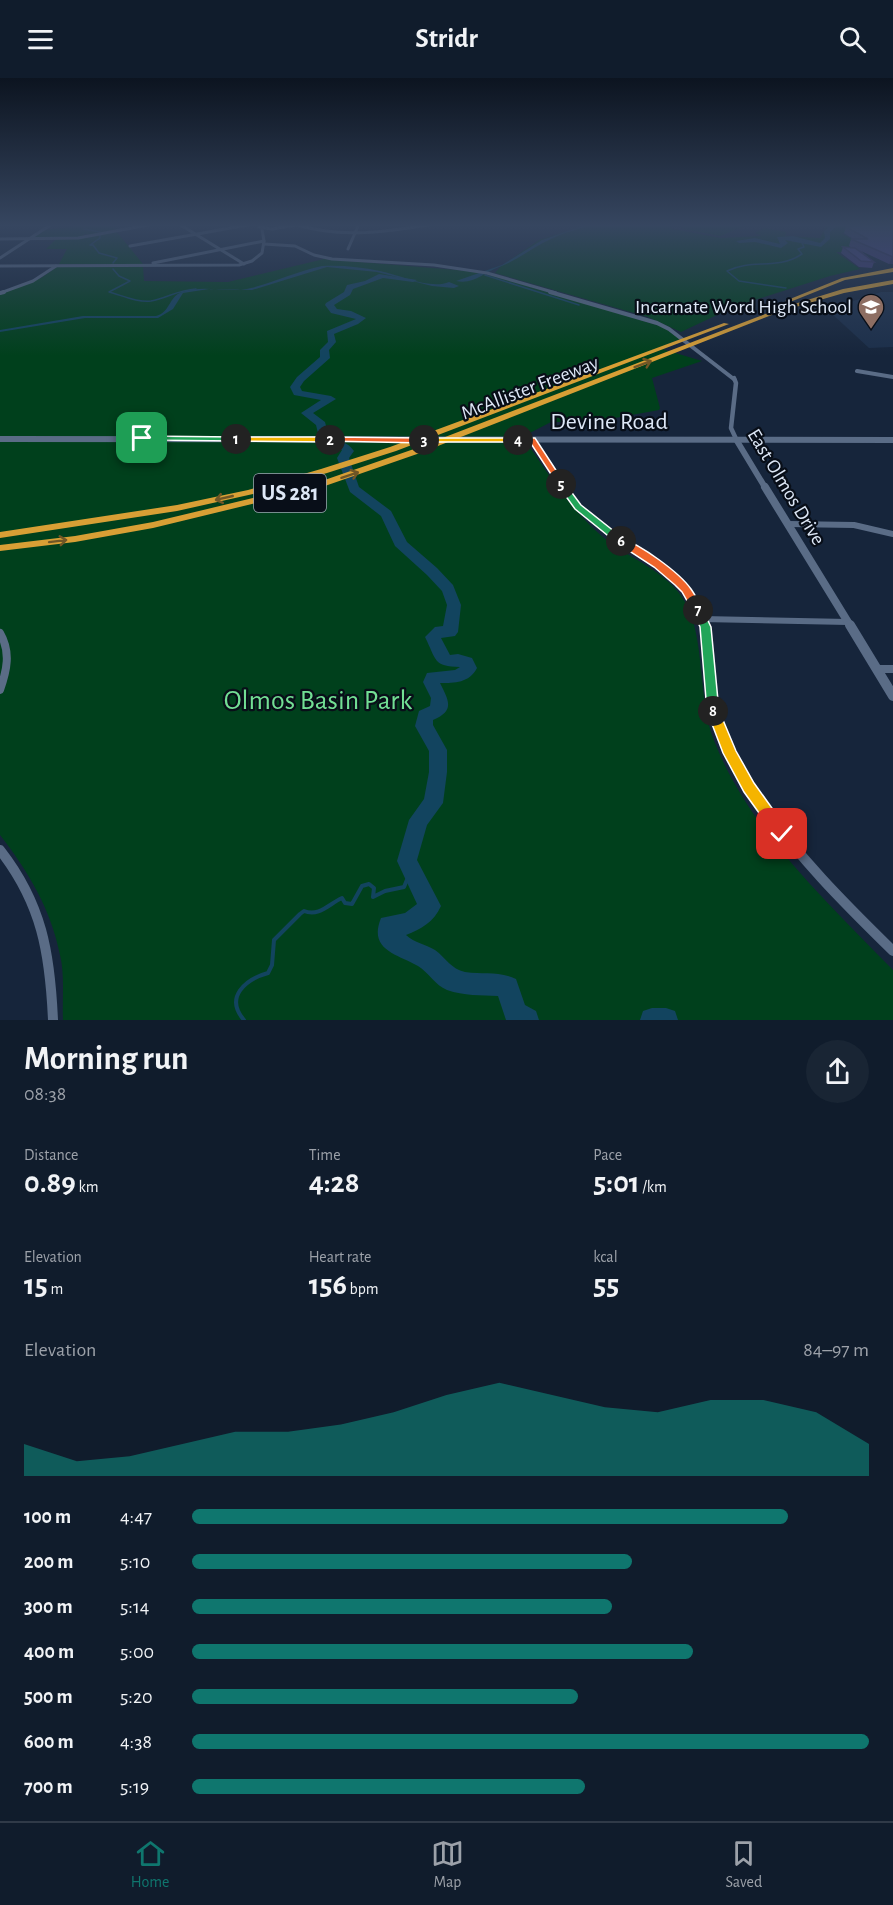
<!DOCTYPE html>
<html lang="en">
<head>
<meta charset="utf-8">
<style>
	:root { --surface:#101c2c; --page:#192534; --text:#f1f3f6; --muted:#9ca1a9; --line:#303a48; --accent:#0f766e }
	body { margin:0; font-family:"Alegreya Sans",sans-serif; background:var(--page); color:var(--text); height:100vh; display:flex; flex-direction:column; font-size:22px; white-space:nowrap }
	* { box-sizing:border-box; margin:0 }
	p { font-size:20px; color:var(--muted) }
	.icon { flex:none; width:33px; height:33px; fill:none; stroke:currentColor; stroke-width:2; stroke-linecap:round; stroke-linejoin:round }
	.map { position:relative; height:942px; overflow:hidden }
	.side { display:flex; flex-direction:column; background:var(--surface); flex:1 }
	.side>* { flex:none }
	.pin { position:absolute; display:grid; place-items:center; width:51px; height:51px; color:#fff; margin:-26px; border-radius:12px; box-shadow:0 3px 9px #0006 }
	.km { position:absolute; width:30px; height:30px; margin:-15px; border-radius:50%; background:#222; color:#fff; font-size:16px; line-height:30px; text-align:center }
	.round { display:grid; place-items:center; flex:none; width:63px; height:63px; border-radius:32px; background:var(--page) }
	.headline { display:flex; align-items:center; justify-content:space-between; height:102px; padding:0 24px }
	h1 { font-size:33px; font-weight:700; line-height:45px }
	.metrics { display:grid; grid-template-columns:repeat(3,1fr); gap:9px; height:102px; padding:6px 24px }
	.metrics div { display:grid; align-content:center }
	.metrics b { font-size:30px; font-weight:700 }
	.metrics small { font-size:16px; font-weight:400 }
	.metrics p { font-size:16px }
	.chart { height:168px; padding:12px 24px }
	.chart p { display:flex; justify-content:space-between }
	.chart svg { width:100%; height:108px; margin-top:6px; fill:var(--accent); opacity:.7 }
	ul { padding:0 24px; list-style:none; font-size:20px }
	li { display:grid; grid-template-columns:96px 72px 1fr; align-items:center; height:45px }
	li i { height:15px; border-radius:8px; background:var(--accent) }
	header { display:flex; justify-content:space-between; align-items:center; height:78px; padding:0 24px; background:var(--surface); font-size:27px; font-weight:700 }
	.dock { display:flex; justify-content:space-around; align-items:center; height:84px; border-top:2px solid var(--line); background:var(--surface); font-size:16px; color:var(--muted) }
	.dock a { display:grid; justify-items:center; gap:3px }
	.dock .active { color:var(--accent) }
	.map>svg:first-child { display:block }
</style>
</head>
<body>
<header><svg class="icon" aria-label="menu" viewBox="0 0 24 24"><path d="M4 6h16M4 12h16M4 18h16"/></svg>Stridr<svg class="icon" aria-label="search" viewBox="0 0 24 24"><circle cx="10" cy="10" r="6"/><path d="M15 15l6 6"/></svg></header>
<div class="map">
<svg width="893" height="942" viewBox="0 0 893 942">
	<rect width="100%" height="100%" fill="#16253b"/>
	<path fill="#1c2f4a" d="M881 214H893V269L869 270 831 235 838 228Z"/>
	<g fill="#00401c">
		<path d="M70 146H104L118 151 94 157 84 156V159L33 160 44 152 74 149Z"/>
		<path d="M589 146H667L673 151 721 160 762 158 755 155 764 150 786 154 785 158 820 160 827 146H861L857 154 841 155 862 167H853L862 175 836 174 860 191 830 198 736 228 681 254 648 239 495 195 500 189 539 162Z"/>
		<path d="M679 146H744L747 147 720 158 684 151Z"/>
		<path d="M116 153 143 186H59L67 171H46L56 161 87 160Z"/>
		<path d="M324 181 468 193 498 199 663 249 680 261 659 270 702 283 652 300 660 330 659 332 593 344H551L526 357 527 365C551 400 571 432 604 460 627 479 670 495 685 524 706 560 697 622 715 665 750 753 828 825 893 892V942H63C62 921 65 897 60 877 51 831 28 793 0 757V216L41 200 57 189H143L144 203 228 204Z"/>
	</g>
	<g fill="#12445f">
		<path d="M588 146H596C581 150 565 154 551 161 533 169 518 182 499 189 484 194 474 207 456 203L502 187 542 162Z"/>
		<path d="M322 188C342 187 361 189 380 193 400 197 431 212 449 204L459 208 454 210 432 208 377 194 327 189 252 212 209 211 183 215 173 231 158 240H85L0 254V252L83 238H156C170 235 169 218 182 214 205 206 229 216 251 210 275 204 298 193 322 188Z"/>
	</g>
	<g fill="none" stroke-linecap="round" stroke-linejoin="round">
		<g stroke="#12445f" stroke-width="1.5">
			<path d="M81 146 86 147 84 151 100 154"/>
			<path d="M100 157V160L90 167H93L99 175 117 180 113 185"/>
			<path d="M113 191 119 198 130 203 109 214C121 217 138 225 151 223 167 220 178 212 196 211"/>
			<path d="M485 197 579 227"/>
			<path d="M786 210 739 203 727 193C753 180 776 193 802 176L798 171 804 169 802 165 806 163"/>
			<path d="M833 228 848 235"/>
		</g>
		<path stroke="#12445f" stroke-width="4" d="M244 942C224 919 246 901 268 895L272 887 274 862 300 836 304 833C319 839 329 826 342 820L345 825 352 826 362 808 369 806 374 810 373 819 385 813 404 809 411 792"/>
		<g fill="#12445f" fill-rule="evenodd">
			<path d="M832 146H839L830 154V161L821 169 785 162 788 165 781 170 755 164 739 165 736 163 755 160 780 166 777 159 793 158 820 165 825 160 824 153Z"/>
			<path d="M379 196 417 202 413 204 383 200 353 211 350 217 334 227 337 231 351 233 366 240 358 246 334 256 336 264 329 272 330 280 304 303 300 309 302 313 331 318 336 321 313 335 325 344 329 359 326 362C338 362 347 363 354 373L349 380 359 409 391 433 407 464 437 490 453 507 461 527 458 554 455 558 441 560 450 577 458 576 472 580 477 590C469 605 455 605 440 605 449 623 455 633 433 642V647L447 672V694L443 725 427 747 417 782 441 828C434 844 421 851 406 857 415 865 425 866 435 872 446 880 451 891 465 894 484 897 496 892 516 901L525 927 536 933 539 942H506L498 918C481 917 464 918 447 912 435 907 429 895 418 888 397 876 368 872 381 840L405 835 417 826 397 783 409 742 424 721 429 694V673L415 648 419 633 430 628 431 620 423 604 427 595 455 592 460 589C433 588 437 583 425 559L435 549 443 548 447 527 442 513 427 497 395 468 381 438 350 414 337 380 342 372C334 366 324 371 317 365L322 362 319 359 316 347 301 335 321 322 294 317 290 309 297 299 320 279V272L328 264 327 253 356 241 331 235 325 227 326 225 344 214 347 207 365 203Z"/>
			<path d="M652 930H666L675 933 678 942H640L643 933Z"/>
		</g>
		<g stroke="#5a6c86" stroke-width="3">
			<path d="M179 146 244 186"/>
			<path d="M294 146C341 161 386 154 434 146"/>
			<path d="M450 146H501"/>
			<path d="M259 149 272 151 296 147"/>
			<path d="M0 161 78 160 153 146"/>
			<path d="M264 166 295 168 314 177 332 181 434 187 487 195 556 215"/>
			<path d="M130 168 253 146"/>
			<path d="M348 171 359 146"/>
			<path d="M0 180 52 146"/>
			<path d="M153 185 264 163"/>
			<path d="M0 188 239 187 252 183 262 175 264 163 262 151"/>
			<path d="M0 215 33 203 56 188"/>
		</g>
		<g stroke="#5a6c86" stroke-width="4">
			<path d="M550 214 657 245 669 251 735 302"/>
			<path d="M0 215 4 214"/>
			<path d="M857 293 893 299"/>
		</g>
		<g stroke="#5a6c86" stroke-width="4.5">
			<path d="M734 300 736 305 731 350 737 363"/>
			<path d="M532 362 565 411"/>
		</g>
		<g stroke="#5a6c86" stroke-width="6">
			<path d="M564 409 578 429 612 457 658 486 686 512 705 549"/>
			<path d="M789 446 854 447 893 456"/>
			<path d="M702 541 848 544"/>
		</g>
		<g stroke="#5a6c86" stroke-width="8">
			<path d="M704 547 713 633 730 675 759 723"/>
			<path d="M0 555C11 574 7 592 0 612"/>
			<path d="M877 591H893"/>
		</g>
		<g stroke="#5a6c86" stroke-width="10">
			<path d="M758 721C799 780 842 823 893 873"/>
			<path d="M0 772C42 826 50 875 53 942"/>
		</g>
		<g stroke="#5a6c86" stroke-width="6">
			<path d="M0 361 893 362"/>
			<path d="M737 363 766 411"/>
		</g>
		<path stroke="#5a6c86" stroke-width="8" d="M765 409 851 549"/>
		<path stroke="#5a6c86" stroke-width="10" d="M850 547 893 618"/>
		<g fill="#d89f35" fill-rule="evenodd">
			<path d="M893 190V194L845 202 790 224 785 223 842 200Z"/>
			<path d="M893 202V206L844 215 782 233 420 375 322 409 153 450 75 464 0 473V467L75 458 153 444 316 405 414 371 778 231 843 211Z"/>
			<path d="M724 245 729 246 396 373 327 395 253 416 177 433 0 460V454L177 427 248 412 321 391 390 369Z"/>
		</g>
	</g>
	<path fill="#403877" d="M862 146H893V186H889L861 173 874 184 872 190 859 189 841 175 843 169 852 170 849 168 851 161H853L844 155 846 149 864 147Z"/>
	<path fill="#342e61" d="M892 179H893V186H889Z"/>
	<g fill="#4a418a" stroke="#342e61" stroke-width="1.5">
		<path d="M875 146H893V179L851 161H868L846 149Z"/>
		<path d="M843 169 855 170 874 184 861 183Z"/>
	</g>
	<defs><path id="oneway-shaft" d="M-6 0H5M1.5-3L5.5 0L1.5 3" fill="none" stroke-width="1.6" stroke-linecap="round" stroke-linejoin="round" transform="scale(1.5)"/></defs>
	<g stroke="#705626">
		<use href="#oneway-shaft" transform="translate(643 286) rotate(-21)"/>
		<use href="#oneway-shaft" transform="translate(350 397) rotate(-18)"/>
		<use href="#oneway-shaft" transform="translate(224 420) rotate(167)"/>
		<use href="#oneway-shaft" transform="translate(58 463) rotate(-7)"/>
	</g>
	<linearGradient id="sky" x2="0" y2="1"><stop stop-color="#0c1420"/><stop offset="0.53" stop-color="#364660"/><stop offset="1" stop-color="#364660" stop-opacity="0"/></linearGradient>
	<rect width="893" height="278" fill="url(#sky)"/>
	<path fill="#22a559" stroke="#fff" stroke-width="1.5" d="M142 358 236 359 240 361 236 363 139 362 138 360Z"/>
	<path fill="#f5b400" stroke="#fff" stroke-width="1.5" d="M236 359H330L334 362 330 364 233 363 232 361Z"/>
	<path fill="#f0652b" stroke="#fff" stroke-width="1.5" d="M330 359 424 360 428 362 424 365 327 363V360Z"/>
	<path fill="#f5b400" stroke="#fff" stroke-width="1.5" d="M424 360H518L522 362 518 364H421L420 362Z"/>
	<path fill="#f0652b" stroke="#fff" stroke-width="1.5" d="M515 360H535L565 406 564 407H558L530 364H515Z"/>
	<path fill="#22a559" stroke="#fff" stroke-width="1.5" d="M558 404H564L581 427 624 461V465H617L575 431 557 406Z"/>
	<path fill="#f0652b" stroke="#fff" stroke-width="1.5" d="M621 460C641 467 679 494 691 511 696 518 699 525 703 532L702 535H694L682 514 675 507 654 489 617 465 616 463Z"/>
	<path fill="#22a559" stroke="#fff" stroke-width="1.5" d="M698 529 702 530 711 549 719 633 713 638 707 633 700 549 692 532Z"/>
	<path fill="#f5b400" stroke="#fff" stroke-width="1.5" d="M713 628 718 630 736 673 754 705 787 751 789 756 787 760 782 762 777 760 744 714 723 675 707 633Z"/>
	<defs>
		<g id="school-pin" transform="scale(1.35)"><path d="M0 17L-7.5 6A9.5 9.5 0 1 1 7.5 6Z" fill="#8d6e63" stroke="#080e18"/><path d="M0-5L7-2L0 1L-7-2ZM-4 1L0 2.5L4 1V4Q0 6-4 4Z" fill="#fff"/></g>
	</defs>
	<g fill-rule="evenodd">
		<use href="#school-pin" x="871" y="229"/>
	</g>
	<g text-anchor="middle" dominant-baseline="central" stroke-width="4.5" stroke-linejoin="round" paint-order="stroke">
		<g font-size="20" fill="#dee8f7" stroke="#080e18" text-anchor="end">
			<text x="852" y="229">Incarnate Word High School</text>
		</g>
		<g font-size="20" fill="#dee8f7" stroke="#080e18">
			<text transform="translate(530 310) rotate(-21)">McAllister Freeway</text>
			<text transform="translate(786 409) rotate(59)">East Olmos Drive</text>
		</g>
		<rect fill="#080e18" stroke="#9ea7b4" stroke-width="1.5" x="254" y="396" width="72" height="38" rx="4.5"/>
		<g font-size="22" font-weight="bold" fill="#dee8f7">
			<text x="290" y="415">US 281</text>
		</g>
		<g font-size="24" fill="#dee8f7" stroke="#080e18">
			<text x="609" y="344">Devine Road</text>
		</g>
		<g font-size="28" fill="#72df94" stroke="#080e18">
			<text x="318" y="623">Olmos Basin Park</text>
		</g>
	</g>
</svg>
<div class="pin" style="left:142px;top:360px;background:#1e9e55"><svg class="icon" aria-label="arrive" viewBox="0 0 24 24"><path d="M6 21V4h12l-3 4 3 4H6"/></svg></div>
<div class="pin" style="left:782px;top:756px;background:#d93025"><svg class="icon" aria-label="check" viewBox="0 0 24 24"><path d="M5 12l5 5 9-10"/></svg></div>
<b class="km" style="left:236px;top:361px">1</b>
<b class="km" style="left:330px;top:362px">2</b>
<b class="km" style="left:424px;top:362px">3</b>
<b class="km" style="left:518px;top:362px">4</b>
<b class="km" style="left:561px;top:406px">5</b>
<b class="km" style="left:621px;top:463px">6</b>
<b class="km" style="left:698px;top:532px">7</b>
<b class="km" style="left:713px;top:633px">8</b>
</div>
<section class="side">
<div class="headline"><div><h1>Morning run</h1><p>08:38</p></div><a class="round"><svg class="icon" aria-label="share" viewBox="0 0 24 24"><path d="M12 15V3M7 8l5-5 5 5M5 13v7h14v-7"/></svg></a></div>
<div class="metrics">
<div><p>Distance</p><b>0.89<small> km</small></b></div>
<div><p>Time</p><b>4:28</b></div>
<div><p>Pace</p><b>5:01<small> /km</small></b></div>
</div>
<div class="metrics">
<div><p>Elevation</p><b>15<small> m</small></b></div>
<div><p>Heart rate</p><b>156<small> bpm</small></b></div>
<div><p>kcal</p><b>55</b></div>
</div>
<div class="chart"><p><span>Elevation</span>84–97 m</p>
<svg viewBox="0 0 160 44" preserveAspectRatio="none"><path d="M0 44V31L10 38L20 36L30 31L40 26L50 26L60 23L70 18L80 11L90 6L100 11L110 16L120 18L130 13L140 13L150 18L160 31V44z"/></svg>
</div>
<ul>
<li><b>100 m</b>4:47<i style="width:88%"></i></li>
<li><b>200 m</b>5:10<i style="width:65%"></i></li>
<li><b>300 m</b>5:14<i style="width:62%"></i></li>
<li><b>400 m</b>5:00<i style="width:74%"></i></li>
<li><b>500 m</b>5:20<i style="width:57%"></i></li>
<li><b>600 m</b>4:38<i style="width:100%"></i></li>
<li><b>700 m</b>5:19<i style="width:58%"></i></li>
</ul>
</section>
<nav class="dock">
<a class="active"><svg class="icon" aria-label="home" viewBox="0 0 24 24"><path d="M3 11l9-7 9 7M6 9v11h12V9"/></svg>Home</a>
<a><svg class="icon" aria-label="map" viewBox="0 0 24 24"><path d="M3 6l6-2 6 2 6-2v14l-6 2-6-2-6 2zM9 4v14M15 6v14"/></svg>Map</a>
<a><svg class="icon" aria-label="saved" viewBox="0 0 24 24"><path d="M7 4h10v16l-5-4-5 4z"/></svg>Saved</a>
</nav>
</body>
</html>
